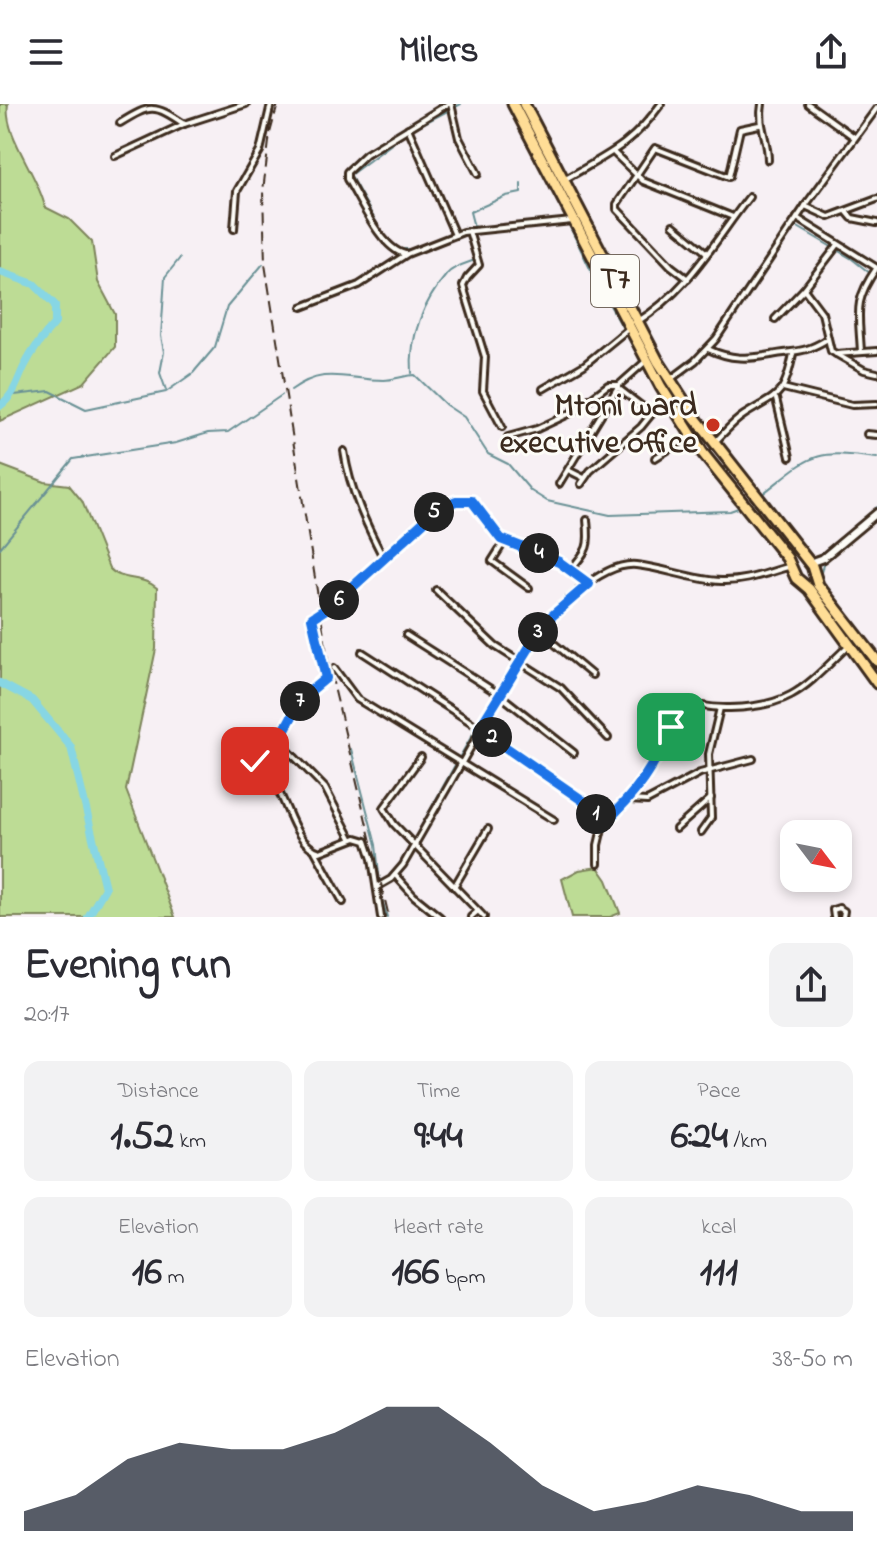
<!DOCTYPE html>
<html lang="en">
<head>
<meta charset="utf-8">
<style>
	:root { --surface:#fff; --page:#f2f2f3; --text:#2b2b33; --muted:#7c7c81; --accent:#111827 }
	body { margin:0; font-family:"Indie Flower",sans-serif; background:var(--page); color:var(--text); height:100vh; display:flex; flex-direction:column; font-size:30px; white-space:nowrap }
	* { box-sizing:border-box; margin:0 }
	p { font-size:26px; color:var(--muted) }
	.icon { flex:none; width:44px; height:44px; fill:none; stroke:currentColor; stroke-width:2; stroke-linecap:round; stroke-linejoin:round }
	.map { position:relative; height:813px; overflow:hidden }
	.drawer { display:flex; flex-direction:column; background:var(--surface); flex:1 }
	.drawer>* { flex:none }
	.needle { width:52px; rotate:122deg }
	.fabs { position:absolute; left:780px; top:716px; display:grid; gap:16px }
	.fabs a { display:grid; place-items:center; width:72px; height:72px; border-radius:16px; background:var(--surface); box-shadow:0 4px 12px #0003; font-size:40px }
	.pin { position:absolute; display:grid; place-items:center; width:68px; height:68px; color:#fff; margin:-34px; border-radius:16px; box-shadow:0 4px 12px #0006 }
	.km { position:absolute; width:40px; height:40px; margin:-20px; border-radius:50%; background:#222; color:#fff; font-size:22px; line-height:40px; text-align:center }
	.round { display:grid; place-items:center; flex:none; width:84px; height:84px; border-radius:16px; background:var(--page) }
	.head { display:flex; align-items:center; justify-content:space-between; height:136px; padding:0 24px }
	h1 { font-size:44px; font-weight:800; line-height:60px }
	.stats { display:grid; grid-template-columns:repeat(3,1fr); gap:12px; height:136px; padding:8px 24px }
	.stats div { display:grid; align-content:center; border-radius:16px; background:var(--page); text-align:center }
	.stats b { font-size:40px; font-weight:800 }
	.stats small { font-size:22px; font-weight:400 }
	.stats p { font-size:22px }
	.chart { height:224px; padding:16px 24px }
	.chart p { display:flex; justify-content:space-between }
	.chart svg { width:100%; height:144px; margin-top:8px; fill:var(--accent); opacity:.7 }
	header { display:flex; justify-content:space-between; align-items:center; height:104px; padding:0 24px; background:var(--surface); font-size:36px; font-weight:800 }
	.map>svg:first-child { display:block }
</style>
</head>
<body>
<header><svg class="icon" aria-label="menu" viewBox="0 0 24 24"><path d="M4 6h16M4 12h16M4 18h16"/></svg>Milers<svg class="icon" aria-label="share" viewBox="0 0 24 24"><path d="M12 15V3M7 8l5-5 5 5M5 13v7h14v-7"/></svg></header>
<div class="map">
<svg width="877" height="813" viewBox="0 0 877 813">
	<rect width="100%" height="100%" fill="#f7f0f4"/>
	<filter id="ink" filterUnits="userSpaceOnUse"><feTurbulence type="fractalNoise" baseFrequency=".0125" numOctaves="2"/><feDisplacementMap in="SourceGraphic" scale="16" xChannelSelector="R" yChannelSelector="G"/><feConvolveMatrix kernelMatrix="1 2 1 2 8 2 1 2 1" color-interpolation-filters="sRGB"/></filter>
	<g filter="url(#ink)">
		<g fill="#bddc95" stroke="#7c835a" stroke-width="2">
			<path d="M0 0H8C3 31 38 70 45 103L69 115 92 138 98 178 115 210V243L84 279 0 317Z"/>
			<path d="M0 361 45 378 69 381 82 397 109 464C121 478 143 471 157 484L156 545 126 686 175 813H0Z"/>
			<path d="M598 763 607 776 620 809 610 813H572L562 775 579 766Z"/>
		</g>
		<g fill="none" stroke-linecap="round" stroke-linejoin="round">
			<g stroke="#699195" stroke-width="2">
				<path d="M856 28 876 0"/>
				<path d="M597 59C626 45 645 26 664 0"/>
				<path d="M540 61 594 173 652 276"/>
				<path d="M815 85 851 34"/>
				<path d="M801 115 806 106"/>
				<path d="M474 123 470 108 506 92 521 89V80"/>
				<path d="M384 132 350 71 409 27 461 0"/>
				<path d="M397 145H414L467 124 514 121"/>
				<path d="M713 245 796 122 852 155 871 170"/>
				<path d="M687 265 703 255"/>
				<path d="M412 269C409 232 424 197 447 170 452 163 467 159 475 156"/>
				<path d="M166 286 160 269 164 248 161 232 165 173 180 154"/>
				<path d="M291 286C326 261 345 276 384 276 394 276 405 271 415 271L446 301 464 313 488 350 508 360 531 387 547 397 610 411 730 407 741 403"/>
				<path d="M14 291 50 287 86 305 166 288 193 269 215 243 227 203 263 160"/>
				<path d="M761 391C813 351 810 345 877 354"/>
				<path d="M0 444 73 355 176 339 208 329 228 328 282 291"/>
				<path d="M821 450 877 403"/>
				<path d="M674 467 695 472"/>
				<path d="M820 472 823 461"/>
				<path d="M570 497 594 481"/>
				<path d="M519 555 544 516 563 498"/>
				<path d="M523 557 549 518"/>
				<path d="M498 588 516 559"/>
				<path d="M503 591 520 562"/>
				<path d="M478 621 495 593"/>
				<path d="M351 645 376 741 380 780"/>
				<path d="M459 654 474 628"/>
				<path d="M419 726 455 661"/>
				<path d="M380 788 387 813"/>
			</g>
			<g stroke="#87d6e4" stroke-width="8">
				<path d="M0 168 34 180 55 201V219C43 232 32 247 24 263 16 280 15 290 0 302"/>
				<path d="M0 579 32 596 71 643 105 784 88 813"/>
			</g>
			<g stroke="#3b2a1e" stroke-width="10">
				<g id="street">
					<path d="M451 0 459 34 478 70"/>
					<path d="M762 0C758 21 768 35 768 56"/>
					<path d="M808 0 854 33"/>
					<path d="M120 19C151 0 154 0 184 20"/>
					<path d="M408 24 455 131"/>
					<path d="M614 49 643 77 733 113"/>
					<path d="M115 52 184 20 246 0"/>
					<path d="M564 76C608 50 630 43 661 0"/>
					<path d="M805 102 829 113 877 95"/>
					<path d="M847 108 852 114 877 119"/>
					<path d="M797 114 877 164"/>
					<path d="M673 121 707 149"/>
					<path d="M234 125 237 87 260 47 271 0"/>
					<path d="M469 127 479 161 467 174 463 182 485 253 483 287 502 323"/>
					<path d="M405 150C381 145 360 96 347 75V68L366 50 448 0"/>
					<path d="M688 175 671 162 617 105V100L655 44 729 73 740 25 759 21"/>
					<path d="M804 185 822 209 831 247 864 266 877 269"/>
					<path d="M302 203 359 181 407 150 463 128 572 117"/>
					<path d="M775 215 804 185 837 142"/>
					<path d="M637 218C688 187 713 139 749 93"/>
					<path d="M708 245C731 256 748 255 771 251 795 246 803 250 826 236"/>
					<path d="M861 248C859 209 853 198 876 165"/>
					<path d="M836 250 877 247"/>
					<path d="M671 275 695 257 716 235 805 102 877 4"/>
					<path d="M618 284 652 310"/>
					<path d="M783 284 852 301 877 300"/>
					<path d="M543 285 584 261 628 225"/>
					<path d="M776 295 790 353"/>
					<path d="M867 330 877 331"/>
					<path d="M508 333 537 325 571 309 608 281H618"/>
					<path d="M716 337C725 328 733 318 744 311 779 289 784 294 793 250"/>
					<path d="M344 347C350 387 366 420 384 455"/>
					<path d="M655 354 690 332"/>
					<path d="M568 366 584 374"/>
					<path d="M559 380 619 281 646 257"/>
					<path d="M581 380 590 367 641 323 666 292"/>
					<path d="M504 438 492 457 529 484"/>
					<path d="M570 466C588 446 590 443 587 416"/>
					<path d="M436 486 495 542 561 584 608 634"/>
					<path d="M539 527 592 571"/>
					<path d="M406 531 500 591 574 649"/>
					<path d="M362 548 500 637 582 696 604 719"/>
					<path d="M334 564 357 595 554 716"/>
					<path d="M277 635 325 684 351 734"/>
					<path d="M421 653 384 704 394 720 484 813"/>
					<path d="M629 696 647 697 700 669 753 655"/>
					<path d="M676 725 711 694"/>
					<path d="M701 728 711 714 709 650 720 604"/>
					<path d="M315 747 343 798"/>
					<path d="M598 760V741L603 720 629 696 655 657 671 623 674 603C697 598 709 605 730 604 792 603 806 582 848 542"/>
					<path d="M395 771 414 792 440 813"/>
					<path d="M377 783 391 775 403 761 533 535C552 509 600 458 636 461 665 464 692 476 721 477 745 478 766 469 788 463"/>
					<path d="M454 783 488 725"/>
					<path d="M381 813 372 755 366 737 356 734 320 748C297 741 290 709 280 690 273 679 259 674 253 662L285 625 302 594 326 574 312 515 349 486 438 405 456 397H472L501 435 550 453 589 480"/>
					<path d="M471 813 478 807"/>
					<path d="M834 813 833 806 839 804 844 807 843 813"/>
				</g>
			</g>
			<g stroke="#3b2a1e" stroke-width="12">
				<path id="secondary" d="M809 459 823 454 877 409"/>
			</g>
			<g stroke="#3b2a1e" stroke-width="15">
				<g id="highway">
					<path d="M513 0 661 283 702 348 787 454 796 474 809 485 877 579"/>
					<path d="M524 0 658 257 693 311 812 462 818 481 877 557"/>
				</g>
			</g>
			<use href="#street" stroke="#fdfcf7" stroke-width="4"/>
			<use href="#secondary" stroke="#fdfcf7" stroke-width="6"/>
			<use href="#highway" stroke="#ffdd96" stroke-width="9"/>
			<path stroke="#3b2a1e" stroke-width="2" stroke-dasharray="12 6" stroke-linecap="butt" d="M278 0 270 29 263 87 265 160 329 562 389 813"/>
		</g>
	</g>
	<g fill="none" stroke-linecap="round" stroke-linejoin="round" filter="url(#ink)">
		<g stroke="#fff" stroke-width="16">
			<path id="route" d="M255 657 285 625 302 594 326 574 312 514 335 499 438 405 456 397H472L501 435 559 458 589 480 545 518 479 625 582 696 604 719C637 689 653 664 671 623"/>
		</g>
		<use href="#route" stroke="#1a73e8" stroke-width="10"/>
	</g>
	<circle fill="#c8321e" stroke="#fdfcf7" stroke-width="3" cx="713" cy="321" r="8"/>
	<g text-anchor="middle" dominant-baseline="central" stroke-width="6" stroke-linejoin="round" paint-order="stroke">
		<rect fill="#fdfcf7" stroke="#75695f" stroke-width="2" x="591" y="151" width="48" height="52" rx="6"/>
		<g font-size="30" font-weight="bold" fill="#3b2a1e">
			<text x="615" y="177">T7</text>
		</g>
		<g font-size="32" font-weight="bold" fill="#3b2a1e" stroke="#fdfcf7" text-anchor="end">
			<text x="697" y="303">Mtoni ward<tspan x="697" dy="37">executive office</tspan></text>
		</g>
	</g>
</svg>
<div class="fabs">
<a><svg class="needle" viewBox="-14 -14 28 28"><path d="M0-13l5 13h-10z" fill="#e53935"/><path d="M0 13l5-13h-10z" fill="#7c7c81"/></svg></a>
</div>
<div class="pin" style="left:671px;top:623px;background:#1e9e55"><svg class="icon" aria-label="arrive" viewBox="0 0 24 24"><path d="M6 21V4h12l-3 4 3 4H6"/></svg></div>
<div class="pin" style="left:255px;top:657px;background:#d93025"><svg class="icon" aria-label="check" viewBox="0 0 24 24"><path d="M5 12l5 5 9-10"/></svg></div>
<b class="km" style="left:596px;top:710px">1</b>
<b class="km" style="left:492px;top:633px">2</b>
<b class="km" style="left:538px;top:528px">3</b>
<b class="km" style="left:539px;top:449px">4</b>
<b class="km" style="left:434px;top:408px">5</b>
<b class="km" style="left:339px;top:496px">6</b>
<b class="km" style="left:300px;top:597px">7</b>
</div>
<section class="drawer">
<div class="head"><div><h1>Evening run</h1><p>20:17</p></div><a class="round"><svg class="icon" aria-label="share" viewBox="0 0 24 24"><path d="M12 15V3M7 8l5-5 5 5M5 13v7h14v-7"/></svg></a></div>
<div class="stats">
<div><p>Distance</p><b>1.52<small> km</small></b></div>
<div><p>Time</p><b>9:44</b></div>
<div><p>Pace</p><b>6:24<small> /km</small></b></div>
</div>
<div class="stats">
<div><p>Elevation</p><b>16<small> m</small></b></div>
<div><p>Heart rate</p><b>166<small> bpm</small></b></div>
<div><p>kcal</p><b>111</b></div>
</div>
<div class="chart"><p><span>Elevation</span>38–50 m</p>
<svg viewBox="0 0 160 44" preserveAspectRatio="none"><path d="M0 44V38L10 33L20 22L30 17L40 19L50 19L60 14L70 6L80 6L90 17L100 30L110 38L120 35L130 30L140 33L150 38L160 38V44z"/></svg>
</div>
</section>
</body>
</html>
